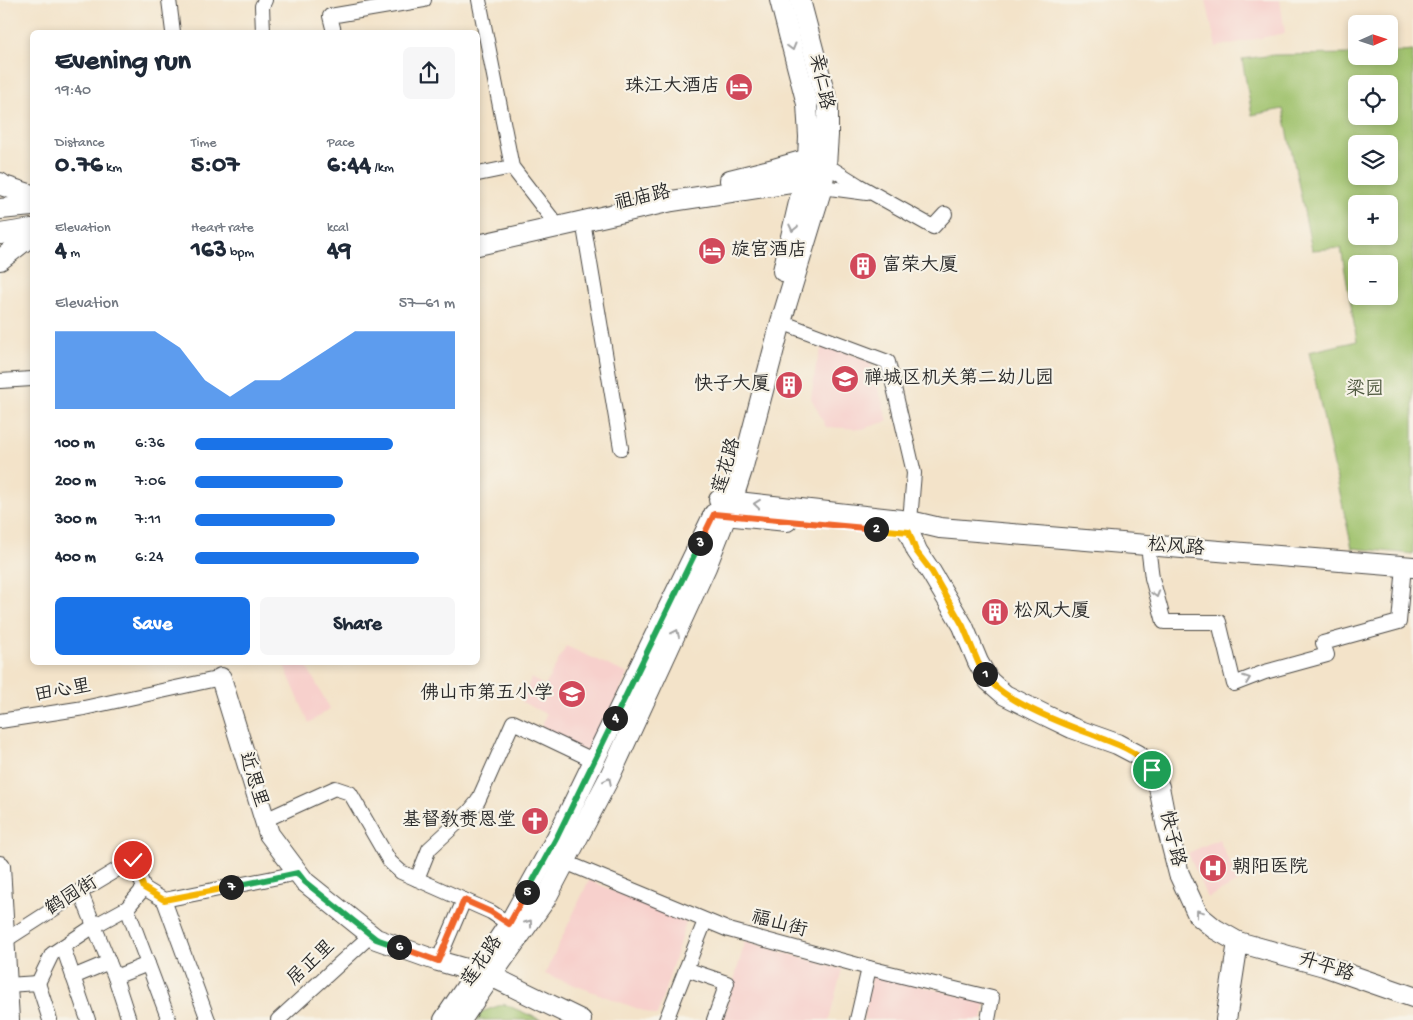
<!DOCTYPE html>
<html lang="en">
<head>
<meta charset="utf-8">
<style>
	:root { --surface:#fff; --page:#f6f6f7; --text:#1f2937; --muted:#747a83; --accent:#1a73e8 }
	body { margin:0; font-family:"Gochi Hand","LXGW WenKai TC",sans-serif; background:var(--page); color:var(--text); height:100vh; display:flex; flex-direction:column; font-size:19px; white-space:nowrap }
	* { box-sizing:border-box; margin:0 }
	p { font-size:16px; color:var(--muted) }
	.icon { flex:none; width:28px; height:28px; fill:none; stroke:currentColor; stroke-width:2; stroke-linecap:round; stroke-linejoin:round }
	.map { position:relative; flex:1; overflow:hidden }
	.drawer { position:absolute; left:30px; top:30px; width:450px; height:635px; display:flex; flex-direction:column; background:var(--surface); border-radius:8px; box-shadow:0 2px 8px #0003 }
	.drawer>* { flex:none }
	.needle { width:32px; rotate:87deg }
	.fabs { position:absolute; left:1348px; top:15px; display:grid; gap:10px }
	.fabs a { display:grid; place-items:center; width:50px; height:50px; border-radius:8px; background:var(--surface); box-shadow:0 2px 8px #0003; font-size:25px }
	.pin { position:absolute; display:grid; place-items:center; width:42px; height:42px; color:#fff; margin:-21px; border:2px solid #fff; border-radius:50%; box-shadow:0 1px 5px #0007 }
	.km { position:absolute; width:25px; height:25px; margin:-12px; border-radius:50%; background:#222; color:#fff; font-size:14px; line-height:25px; text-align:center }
	.round { display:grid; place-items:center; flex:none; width:52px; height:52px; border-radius:8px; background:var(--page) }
	.summary { display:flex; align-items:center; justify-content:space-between; height:85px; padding:0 25px }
	h1 { font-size:28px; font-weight:700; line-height:38px }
	.metrics { display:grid; grid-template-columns:repeat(3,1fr); gap:8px; height:85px; padding:5px 25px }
	.metrics div { display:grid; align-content:center }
	.metrics b { font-size:25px; font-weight:700 }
	.metrics small { font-size:14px; font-weight:400 }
	.metrics p { font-size:14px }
	.chart { height:140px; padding:10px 25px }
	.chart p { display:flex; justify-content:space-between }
	.chart svg { width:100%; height:90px; margin-top:5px; fill:var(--accent); opacity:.7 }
	.cta { display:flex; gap:10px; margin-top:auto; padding:10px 25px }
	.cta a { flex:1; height:58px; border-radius:8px; background:var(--accent); color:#fff; font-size:20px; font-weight:700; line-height:58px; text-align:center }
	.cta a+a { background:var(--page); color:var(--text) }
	ul { padding:0 25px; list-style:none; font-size:16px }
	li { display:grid; grid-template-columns:80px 60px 1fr; align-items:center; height:38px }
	li i { height:12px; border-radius:6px; background:var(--accent) }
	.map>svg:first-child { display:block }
</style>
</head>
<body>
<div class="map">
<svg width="1413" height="1020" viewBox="0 0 1413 1020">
	<rect width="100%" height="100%" fill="#f7f3e8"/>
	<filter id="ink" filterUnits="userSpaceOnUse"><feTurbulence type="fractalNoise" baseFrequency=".02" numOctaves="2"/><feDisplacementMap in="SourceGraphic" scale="10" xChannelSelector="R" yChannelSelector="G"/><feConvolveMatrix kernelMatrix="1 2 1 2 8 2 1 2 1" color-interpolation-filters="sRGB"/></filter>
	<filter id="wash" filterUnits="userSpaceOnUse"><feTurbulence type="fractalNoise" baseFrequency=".0096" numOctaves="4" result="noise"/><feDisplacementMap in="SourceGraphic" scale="20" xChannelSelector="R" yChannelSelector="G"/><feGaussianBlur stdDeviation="1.12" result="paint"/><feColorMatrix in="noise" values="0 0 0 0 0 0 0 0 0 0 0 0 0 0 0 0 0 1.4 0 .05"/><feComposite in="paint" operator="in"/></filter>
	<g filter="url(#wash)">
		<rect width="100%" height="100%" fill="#f3e3c9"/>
		<g fill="#f7d0cc">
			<path d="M1206 0H1280L1285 33 1216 47Z"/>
			<path d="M823 344 870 361 888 421 862 429 826 427 811 398 816 365Z"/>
			<path d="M566 646 628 674 590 754 540 733 546 714 522 702 531 678 545 686Z"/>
			<path d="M283 663H305L330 709 309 723Z"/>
			<path d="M1219 839 1238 882 1207 898 1188 853Z"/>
			<path d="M589 880 686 922 657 1016 545 974Z"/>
			<path d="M745 941 842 969 829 1020H723Z"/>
			<path d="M872 974 986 1002 982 1020H863Z"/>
		</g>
		<g fill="#9ec16b" stroke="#64764b" fill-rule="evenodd">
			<path d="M1413 51V554L1352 548 1309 352 1357 341 1341 248 1312 250 1283 109 1252 115 1242 59 1274 55 1356 54V56H1389V53ZM1356 84H1389V116H1356ZM1356 144H1389V176H1356ZM1356 204H1389V236H1356ZM1356 264H1389V296H1356Z"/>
			<path d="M504 1004 541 1020H476L481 1012Z"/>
		</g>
	</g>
	<g filter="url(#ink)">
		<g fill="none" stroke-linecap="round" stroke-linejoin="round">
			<g stroke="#494743" stroke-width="16">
				<g id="street">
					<path d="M169 0 173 32"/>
					<path d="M479 0 512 167 553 220"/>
					<path d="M263 32 262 6 265 0"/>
					<path d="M334 32 330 16 424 0"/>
					<path d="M826 165 858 185 933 227 945 214"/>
					<path d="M478 174 512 167"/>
					<path d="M822 187 867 193"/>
					<path d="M583 221 621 448"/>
					<path d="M781 322 888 362 914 473 910 521"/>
					<path d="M0 381 32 379"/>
					<path d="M1148 546 1152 578 1164 622H1219L1234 684 1265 672 1327 655 1323 643 1399 622 1404 566"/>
					<path d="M0 721 84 708 221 678"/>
					<path d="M265 820 335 788 350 793 390 862 401 872 491 912 509 924"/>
					<path d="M565 862 729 930 869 968 992 998 988 1020"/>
					<path d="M417 879 429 849 469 812 478 801 513 722 595 761"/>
					<path d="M80 891 115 977 129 1020"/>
					<path d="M164 900 208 1020"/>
					<path d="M127 908 169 1020"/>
					<path d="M4 941 88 887 133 860 144 888 164 900 298 873"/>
					<path d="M63 947 88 1020"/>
					<path d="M438 961 464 900"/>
					<path d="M686 969 727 983 714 1020"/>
					<path d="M73 977 109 962"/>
					<path d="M115 977 148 964"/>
					<path d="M38 983 52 954 94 926 127 908 144 888"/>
					<path d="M7 985 38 983 50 1020"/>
					<path d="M278 1020 371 935"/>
					<path d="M666 1020 705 921"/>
					<path d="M857 1020 869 968"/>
				</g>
			</g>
			<g stroke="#494743" stroke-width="22">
				<g id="secondary">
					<path d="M780 0 807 104 809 137 808 159 804 181 783 271"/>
					<path d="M730 180 770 170 808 159"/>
					<path d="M0 183 4 186 32 195"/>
					<path d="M0 209 32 206"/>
					<path d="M0 234 32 229"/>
					<path d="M478 245 672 201 804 181 816 185"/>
					<path d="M0 260 32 235"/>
					<path d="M719 500 910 521 940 528 1413 567"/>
					<path d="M714 514 787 521"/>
					<path d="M910 521 909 532 917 551 931 572 963 626 978 662 989 681 1005 695 1045 715 1072 728 1117 744 1138 755 1152 770 1159 787 1166 823 1179 874 1198 915 1215 929 1238 942 1324 966 1413 997"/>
					<path d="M221 678 269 834 305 882 376 939 438 961 491 976 581 1020"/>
					<path d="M0 866 9 1020"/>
					<path d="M444 1020 509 924 557 837 713 516"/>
					<path d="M461 1020 491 976 545 900 609 778 706 567 732 501 742 470 781 322 822 187 826 165 828 135V106L800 0"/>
					<path d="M1226 1020 1238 942"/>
				</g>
			</g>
			<use href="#street" stroke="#fff" stroke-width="14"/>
			<use href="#secondary" stroke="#fff" stroke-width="20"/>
		</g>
		<defs><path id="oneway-chevron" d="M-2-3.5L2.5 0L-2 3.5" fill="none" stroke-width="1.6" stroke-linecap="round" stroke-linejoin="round" transform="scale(1.25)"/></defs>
		<g stroke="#a0a0a0">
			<use href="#oneway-chevron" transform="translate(792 47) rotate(75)"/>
			<use href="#oneway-chevron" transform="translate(793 228) rotate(103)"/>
			<use href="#oneway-chevron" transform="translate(757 504) rotate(-174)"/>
			<use href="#oneway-chevron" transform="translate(1156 594) rotate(74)"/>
			<use href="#oneway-chevron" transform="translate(676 633) rotate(-65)"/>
			<use href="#oneway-chevron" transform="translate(1247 679) rotate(-21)"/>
			<use href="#oneway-chevron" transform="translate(608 781) rotate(-64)"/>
			<use href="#oneway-chevron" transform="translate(1199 913) rotate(-127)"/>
			<use href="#oneway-chevron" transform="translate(529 923) rotate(-54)"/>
		</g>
	</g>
	<g fill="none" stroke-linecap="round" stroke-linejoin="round" filter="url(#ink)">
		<g stroke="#fff" stroke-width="10">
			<path id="split-1" d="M985 674C1000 701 1067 725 1096 736 1109 742 1126 746 1138 756 1143 759 1147 765 1152 770"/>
		</g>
		<g stroke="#fff" stroke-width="10">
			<path id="split-2" d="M876 529 909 532 916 551 932 572 963 626 978 662 985 674"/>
		</g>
		<g stroke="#fff" stroke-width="10">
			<path id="split-3" d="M700 543 714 514 876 529"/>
		</g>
		<g stroke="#fff" stroke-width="10">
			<path id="split-4" d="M615 718 700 543"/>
		</g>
		<g stroke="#fff" stroke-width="10">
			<path id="split-5" d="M527 892 557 837 615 718"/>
		</g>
		<g stroke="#fff" stroke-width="10">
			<path id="split-6" d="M399 947 438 961 464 900 491 912 509 924 527 892"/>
		</g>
		<g stroke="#fff" stroke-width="10">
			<path id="split-7" d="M231 887 298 873 305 882 376 939 399 947"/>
		</g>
		<g stroke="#fff" stroke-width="10">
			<path id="split-8" d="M133 860 144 888 164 900 231 887"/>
		</g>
		<use href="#split-1" stroke="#f5b400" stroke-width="6"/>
		<use href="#split-2" stroke="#f5b400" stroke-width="6"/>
		<use href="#split-3" stroke="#f0652b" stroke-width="6"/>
		<use href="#split-4" stroke="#22a559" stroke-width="6"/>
		<use href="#split-5" stroke="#22a559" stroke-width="6"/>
		<use href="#split-6" stroke="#f0652b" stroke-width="6"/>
		<use href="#split-7" stroke="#22a559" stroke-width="6"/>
		<use href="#split-8" stroke="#f5b400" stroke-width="6"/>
	</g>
	<defs>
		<g id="hotel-disc" transform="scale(1.4375)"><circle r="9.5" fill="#d1495b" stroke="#f7f3e8"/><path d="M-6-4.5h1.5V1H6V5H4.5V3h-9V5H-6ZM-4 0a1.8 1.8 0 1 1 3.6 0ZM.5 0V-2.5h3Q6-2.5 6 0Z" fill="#fff"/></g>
		<g id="building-disc" transform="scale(1.4375)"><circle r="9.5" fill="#d1495b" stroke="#f7f3e8"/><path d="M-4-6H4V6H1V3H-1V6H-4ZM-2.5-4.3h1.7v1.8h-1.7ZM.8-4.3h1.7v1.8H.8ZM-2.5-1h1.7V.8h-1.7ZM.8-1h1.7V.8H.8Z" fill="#fff"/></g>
		<g id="school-disc" transform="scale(1.4375)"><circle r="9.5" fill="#d1495b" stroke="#f7f3e8"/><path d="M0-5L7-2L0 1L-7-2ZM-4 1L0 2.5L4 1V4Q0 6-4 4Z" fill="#fff"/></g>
		<g id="church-disc" transform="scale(1.4375)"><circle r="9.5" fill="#d1495b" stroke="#f7f3e8"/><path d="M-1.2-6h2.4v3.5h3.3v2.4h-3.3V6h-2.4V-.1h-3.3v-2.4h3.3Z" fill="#fff"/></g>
		<g id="hospital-disc" transform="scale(1.4375)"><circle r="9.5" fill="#d1495b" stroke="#f7f3e8"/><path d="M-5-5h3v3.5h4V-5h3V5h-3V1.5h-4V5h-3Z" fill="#fff"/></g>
	</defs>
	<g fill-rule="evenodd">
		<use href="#hotel-disc" x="739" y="87"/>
		<use href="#hotel-disc" x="712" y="251"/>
		<use href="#building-disc" x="863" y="266"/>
		<use href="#school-disc" x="845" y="379"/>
		<use href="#building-disc" x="789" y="385"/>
		<use href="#building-disc" x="995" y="612"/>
		<use href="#school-disc" x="572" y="694"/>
		<use href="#church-disc" x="535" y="821"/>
		<use href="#hospital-disc" x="1213" y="868"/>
	</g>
	<g text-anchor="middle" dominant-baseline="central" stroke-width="4.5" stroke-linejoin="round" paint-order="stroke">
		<g font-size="19" fill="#2b2b2b" stroke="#f7f3e8">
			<text transform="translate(820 82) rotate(78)">亲仁路</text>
			<text transform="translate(643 199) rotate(-13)">祖庙路</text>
			<text transform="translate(728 466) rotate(-74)">莲花路</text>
			<text transform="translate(1176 548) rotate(5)">松风路</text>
			<text transform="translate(63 692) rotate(-10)">田心里</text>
			<text transform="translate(252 780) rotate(73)">近思里</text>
			<text transform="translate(1171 839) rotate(77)">快子路</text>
			<text transform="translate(72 897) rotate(-32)">鹤园街</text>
			<text transform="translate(779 925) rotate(15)">福山街</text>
			<text transform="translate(483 962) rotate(-56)">莲花路</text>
			<text transform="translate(312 964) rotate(-43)">居正里</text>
			<text transform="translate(1326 968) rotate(18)">升平路</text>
		</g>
		<g font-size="19" fill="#2b2b2b" stroke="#f7f3e8" text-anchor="start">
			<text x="720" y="87" text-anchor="end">珠江大酒店</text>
			<text x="731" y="251">旋宫酒店</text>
			<text x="882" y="266">富荣大厦</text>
			<text x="864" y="379">禅城区机关第二幼儿园</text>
			<text x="770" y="385" text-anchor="end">快子大厦</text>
			<text x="1014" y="612">松风大厦</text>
			<text x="553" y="694" text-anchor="end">佛山市第五小学</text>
			<text x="516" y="821" text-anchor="end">基督教赉恩堂</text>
			<text x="1232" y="868">朝阳医院</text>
		</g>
		<g font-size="19" fill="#4e583e" stroke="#f7f3e8">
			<text x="1365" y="390">梁园</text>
		</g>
	</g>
</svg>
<div class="fabs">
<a><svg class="needle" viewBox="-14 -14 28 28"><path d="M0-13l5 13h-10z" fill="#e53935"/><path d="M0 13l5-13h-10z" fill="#747a83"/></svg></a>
<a><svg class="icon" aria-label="locate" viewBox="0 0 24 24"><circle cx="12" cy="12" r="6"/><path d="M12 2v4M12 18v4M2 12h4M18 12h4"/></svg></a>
<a><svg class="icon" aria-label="layers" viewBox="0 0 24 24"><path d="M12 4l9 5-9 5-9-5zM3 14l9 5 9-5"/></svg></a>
<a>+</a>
<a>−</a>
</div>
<div class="pin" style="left:1152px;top:770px;background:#1e9e55"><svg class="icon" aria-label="arrive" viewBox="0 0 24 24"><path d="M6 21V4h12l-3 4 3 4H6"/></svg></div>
<div class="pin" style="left:133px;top:860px;background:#d93025"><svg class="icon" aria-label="check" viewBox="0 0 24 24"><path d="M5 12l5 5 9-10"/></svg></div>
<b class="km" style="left:985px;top:674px">1</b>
<b class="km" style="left:876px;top:529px">2</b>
<b class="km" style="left:700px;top:543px">3</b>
<b class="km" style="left:615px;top:718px">4</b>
<b class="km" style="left:527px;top:892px">5</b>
<b class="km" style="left:399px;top:947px">6</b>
<b class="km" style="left:231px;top:887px">7</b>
<section class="drawer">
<div class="summary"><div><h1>Evening run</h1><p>19:40</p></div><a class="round"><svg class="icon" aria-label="share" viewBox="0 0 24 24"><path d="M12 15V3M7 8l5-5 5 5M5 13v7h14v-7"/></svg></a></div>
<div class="metrics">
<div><p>Distance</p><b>0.76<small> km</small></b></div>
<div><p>Time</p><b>5:07</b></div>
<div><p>Pace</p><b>6:44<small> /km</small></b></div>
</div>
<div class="metrics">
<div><p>Elevation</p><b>4<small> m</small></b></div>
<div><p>Heart rate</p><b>163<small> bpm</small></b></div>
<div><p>kcal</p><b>49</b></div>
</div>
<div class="chart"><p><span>Elevation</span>57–61 m</p>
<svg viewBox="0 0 160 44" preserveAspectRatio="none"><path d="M0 44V6L10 6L20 6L30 6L40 6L50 14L60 30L70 38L80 30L90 30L100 22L110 14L120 6L130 6L140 6L150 6L160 6V44z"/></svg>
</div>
<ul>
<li><b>100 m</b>6:36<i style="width:76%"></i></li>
<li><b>200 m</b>7:06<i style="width:57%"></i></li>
<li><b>300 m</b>7:11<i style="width:54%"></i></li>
<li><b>400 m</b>6:24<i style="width:86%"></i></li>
</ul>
<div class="cta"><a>Save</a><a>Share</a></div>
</section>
</div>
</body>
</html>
